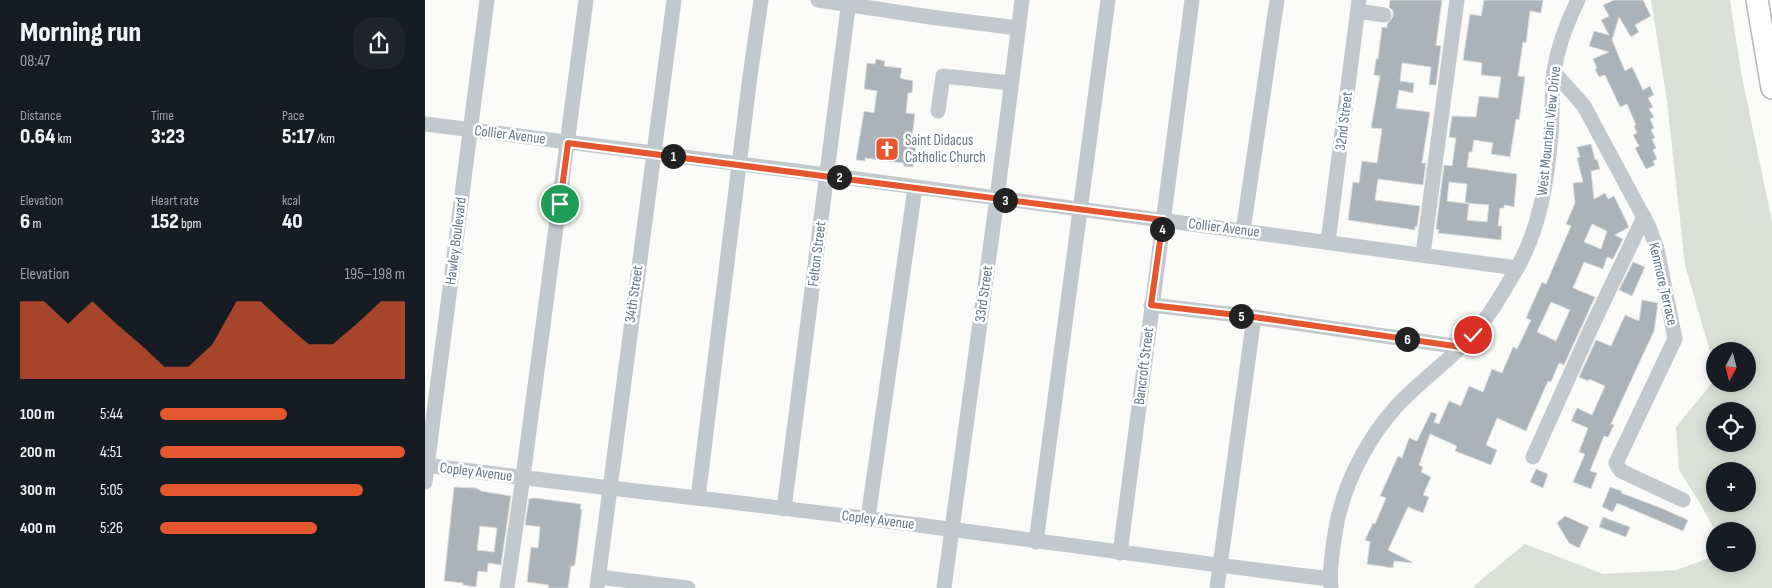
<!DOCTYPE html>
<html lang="en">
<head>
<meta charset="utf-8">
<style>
	:root { --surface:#171b24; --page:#20242c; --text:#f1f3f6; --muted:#9ea1a6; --accent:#e4572e }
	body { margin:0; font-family:"Sofia Sans Condensed",sans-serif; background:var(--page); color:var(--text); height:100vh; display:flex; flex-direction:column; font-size:19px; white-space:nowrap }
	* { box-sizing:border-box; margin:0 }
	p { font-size:16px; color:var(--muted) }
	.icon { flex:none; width:28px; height:28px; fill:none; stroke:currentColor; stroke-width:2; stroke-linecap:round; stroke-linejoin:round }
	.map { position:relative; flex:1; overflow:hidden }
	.details { display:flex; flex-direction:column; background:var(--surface); width:425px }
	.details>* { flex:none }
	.needle { width:32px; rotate:187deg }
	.fabs { position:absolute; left:1281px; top:342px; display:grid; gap:10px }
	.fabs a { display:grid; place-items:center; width:50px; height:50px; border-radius:50%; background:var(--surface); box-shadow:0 2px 12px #0003; font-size:25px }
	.pin { position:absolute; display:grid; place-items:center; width:42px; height:42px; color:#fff; margin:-21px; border:2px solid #fff; border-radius:50%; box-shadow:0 1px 5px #0007 }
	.km { position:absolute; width:25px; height:25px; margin:-12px; border-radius:50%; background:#222; color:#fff; font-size:14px; line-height:25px; text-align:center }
	.round { display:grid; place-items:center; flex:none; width:52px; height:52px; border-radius:20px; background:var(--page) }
	.overview { display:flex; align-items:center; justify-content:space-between; height:85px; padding:0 20px }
	h1 { font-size:28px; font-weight:800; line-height:38px }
	.metrics { display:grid; grid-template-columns:repeat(3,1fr); gap:8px; height:85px; padding:5px 20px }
	.metrics div { display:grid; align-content:center }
	.metrics b { font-size:21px; font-weight:800 }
	.metrics small { font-size:14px; font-weight:400 }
	.metrics p { font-size:14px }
	.chart { height:140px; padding:10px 20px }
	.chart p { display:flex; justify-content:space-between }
	.chart svg { width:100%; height:90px; margin-top:5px; fill:var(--accent); opacity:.7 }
	ul { padding:0 20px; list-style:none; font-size:16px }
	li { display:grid; grid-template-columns:80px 60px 1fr; align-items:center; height:38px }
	li i { height:12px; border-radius:6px; background:var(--accent) }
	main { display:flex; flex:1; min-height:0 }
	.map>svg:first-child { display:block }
</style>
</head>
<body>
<main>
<section class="details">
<div class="overview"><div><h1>Morning run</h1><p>08:47</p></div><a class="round"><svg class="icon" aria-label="share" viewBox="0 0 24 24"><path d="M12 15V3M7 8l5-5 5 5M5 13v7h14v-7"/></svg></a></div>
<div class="metrics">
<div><p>Distance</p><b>0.64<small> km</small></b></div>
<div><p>Time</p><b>3:23</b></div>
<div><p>Pace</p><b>5:17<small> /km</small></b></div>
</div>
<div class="metrics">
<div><p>Elevation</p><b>6<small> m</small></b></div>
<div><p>Heart rate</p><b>152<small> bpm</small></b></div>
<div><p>kcal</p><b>40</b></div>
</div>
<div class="chart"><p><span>Elevation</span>195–198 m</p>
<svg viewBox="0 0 160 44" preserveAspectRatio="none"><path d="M0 44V6L10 6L20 17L30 6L40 17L50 27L60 38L70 38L80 27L90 6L100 6L110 17L120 27L130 27L140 17L150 6L160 6V44z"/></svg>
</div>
<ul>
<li><b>100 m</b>5:44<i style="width:52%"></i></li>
<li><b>200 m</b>4:51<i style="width:100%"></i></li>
<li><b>300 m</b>5:05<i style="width:83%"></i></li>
<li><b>400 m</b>5:26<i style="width:64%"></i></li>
</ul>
</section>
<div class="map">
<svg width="1347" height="588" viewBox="0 0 1347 588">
	<rect width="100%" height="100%" fill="#fafaf8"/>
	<path fill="#dadfd7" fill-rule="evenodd" d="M1226 0H1305L1316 72 1347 222V588H1049L1050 585 1100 544 1178 574 1251 570 1290 556V564H1322V531H1290L1276 505 1254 470 1251 427 1290 379V384H1322V351H1290V369L1260 265 1242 101ZM1290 411H1322V444H1290ZM1290 471H1322V504H1290Z"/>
	<g fill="#aab3b9" stroke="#dcdcda" fill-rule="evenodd">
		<path d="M965 0H1017L1011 45 1016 46 1011 85H1004L1006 67 977 63 975 81 989 83 988 93 974 90 971 108 1005 112 997 163H1001L998 185 953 179 950 200 995 206 992 227 990 226V230L923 220 928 182 934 183 937 161 952 163 957 129 946 128 955 76 949 75 951 59H953L957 27 962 28V24L968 17V11L964 7Z"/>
		<path d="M1059 0H1118L1116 13 1105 11 1101 43 1098 42 1093 76 1100 77 1094 120 1091 119 1085 157 1066 154 1068 143 1049 140 1047 152H1044L1042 167 1092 174 1089 207 1079 205V208H1075L1073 226H1077L1076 240 1013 233 1014 230 1011 229 1019 165 1027 166 1031 138 1024 137 1027 116 1051 117 1054 96 1073 98 1076 77 1056 75 1057 63 1038 60 1045 14 1056 16ZM1024 182 1042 184 1040 203 1064 205 1062 222 1042 220 1044 204 1022 201Z"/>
		<path d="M1189 0H1218L1226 16 1210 25 1214 32 1206 37 1194 17 1187 40 1200 71 1207 67 1218 90 1225 86 1229 95 1223 98 1228 107 1224 109 1229 117 1225 119 1229 128 1226 130 1230 138 1227 139 1231 148 1228 150 1232 159 1228 161 1230 165 1221 169 1210 148 1214 146 1208 135 1212 133 1209 126 1211 125 1202 104 1195 107 1180 75 1174 77 1170 69 1172 68 1168 59 1184 52 1164 46 1169 31 1184 35 1176 20 1184 16 1178 5Z"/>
		<path d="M451 59 460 61 459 66 477 68 475 78 488 81 487 93H483L481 113 490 114 487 138 492 139 488 167 479 166 478 163 440 158V161L431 160 439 111 449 113 452 91 439 89 442 63 450 64Z"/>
		<path d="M1166 144 1170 160 1172 159 1175 169 1166 171 1169 199 1180 193 1183 199 1189 196 1204 227 1190 235 1198 239 1188 259 1182 257 1178 269 1159 262 1148 288 1170 297 1139 365 1134 363 1126 382 1123 381 1101 431 1072 418 1061 445 1072 450 1066 465 1030 451 1032 446 1005 434 994 465 998 467 996 472 1006 477 998 495 1004 497 998 513 983 507 963 550 987 562V563L969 561 968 568 942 564 945 542 940 540 948 523 950 524 961 498 955 496 959 487 973 456 977 458 984 438 992 441 1006 412 1012 414 1009 422 1014 424 1024 401 1036 406 1044 386 1058 392 1067 369 1077 373 1088 347 1092 349 1106 320 1101 318 1117 282 1121 284 1146 226 1141 224 1150 203 1148 183 1158 182 1152 158 1155 157 1152 147ZM1167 224 1182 231 1176 249 1159 242ZM1126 302 1145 310 1131 341 1112 332Z"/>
		<path d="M145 192 153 193 151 209 143 208Z"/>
		<path d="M1208 262 1220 267 1207 296 1194 290Z"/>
		<path d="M1217 300 1233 303 1229 331 1196 402 1186 424 1189 425 1183 437 1179 436 1165 471 1172 473 1166 489 1148 482 1160 454 1154 452 1163 428 1146 421 1152 408 1167 415 1180 386 1164 379 1163 381 1154 377 1171 340 1186 346 1200 315 1214 321Z"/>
		<path d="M1111 469 1123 474 1118 488 1105 482Z"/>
		<path d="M29 487 51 488 56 491 86 496 76 565 63 563 62 572 53 571 51 587 38 585V583L19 581ZM55 526 72 528 69 552 52 550Z"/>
		<path d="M1185 487 1197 491 1196 493 1236 508 1263 520 1258 531 1192 503 1188 512 1177 507Z"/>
		<path d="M110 498 156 504 155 509H157L150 564 149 566H146L143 588H123L124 585 102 582 106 547 113 548 115 527 100 525 104 499Z"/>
		<path d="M1140 516 1164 527 1154 548 1144 543 1132 523Z"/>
		<path d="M1178 517 1205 527 1201 537 1174 527Z"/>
	</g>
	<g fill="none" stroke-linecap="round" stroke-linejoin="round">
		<g stroke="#b4b9bd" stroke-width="24">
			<path id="highway" d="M1332 0 1347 88"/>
		</g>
		<g stroke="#c3c8cc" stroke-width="15">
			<path d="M393 0 505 17 593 28"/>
			<path d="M933 11 959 15"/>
			<path d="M1129 72 1159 106 1224 227 1232 249 1250 339 1191 463 1196 471 1258 500"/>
			<path d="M513 111 518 76 586 83"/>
			<path d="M0 124 402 175 1092 268"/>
			<path d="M818 231 852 0"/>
			<path d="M903 242 934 0"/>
			<path d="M998 254 1032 0"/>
			<path d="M726 305 829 317 1036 347"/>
			<path d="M1108 457 1166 328 1219 217"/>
			<path d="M0 465C149 485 297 500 446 519 599 538 752 561 905 579"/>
			<path d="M0 482 62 0"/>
			<path d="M273 498 325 76 336 0"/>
			<path d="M359 509 424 0"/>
			<path d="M443 518 490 188"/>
			<path d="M611 542 683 0"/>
			<path d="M695 553 767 0"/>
			<path d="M173 577 263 588"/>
			<path d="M82 588 98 477 161 0"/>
			<path d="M172 588 249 0"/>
			<path d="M519 588 572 198 597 0"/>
			<path d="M792 588 829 317"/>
			<path d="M906 588C904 572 907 556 909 539 911 530 912 519 915 510 924 474 946 435 970 408 993 382 1024 362 1047 335 1065 316 1078 292 1091 270 1115 229 1122 181 1126 135 1128 114 1126 92 1129 71 1133 46 1142 22 1153 0"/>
		</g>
		<use href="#highway" stroke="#fff" stroke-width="21"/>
	</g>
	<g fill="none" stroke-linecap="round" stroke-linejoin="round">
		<g stroke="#fff" stroke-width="10">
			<path id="route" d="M135 204 143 143 738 220 726 305 829 317 1036 347 1048 335"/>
		</g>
		<use href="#route" stroke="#e4572e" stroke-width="6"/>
	</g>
	<defs>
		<g id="church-square" transform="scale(1.25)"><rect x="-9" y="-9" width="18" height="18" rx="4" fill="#e4572e" stroke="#fff"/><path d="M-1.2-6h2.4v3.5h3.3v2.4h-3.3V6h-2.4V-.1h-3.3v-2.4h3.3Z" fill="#fff"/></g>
	</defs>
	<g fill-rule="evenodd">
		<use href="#church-square" x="462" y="149"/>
	</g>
	<g text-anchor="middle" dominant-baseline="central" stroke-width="5" stroke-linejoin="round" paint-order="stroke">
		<g font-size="15" fill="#657683" stroke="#fff">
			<text transform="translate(919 121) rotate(-83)">32nd Street</text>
			<text transform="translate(1124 131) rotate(-84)">West Mountain View Drive</text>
			<text transform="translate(85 135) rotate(7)">Collier Avenue</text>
			<text transform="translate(799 228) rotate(7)">Collier Avenue</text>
			<text transform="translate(31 241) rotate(-83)">Hawley Boulevard</text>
			<text transform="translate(392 254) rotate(-83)">Felton Street</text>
			<text transform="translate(1238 284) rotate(77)">Kenmore Terrace</text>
			<text transform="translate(209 294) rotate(-82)">34th Street</text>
			<text transform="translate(559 294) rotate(-82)">33rd Street</text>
			<text transform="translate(719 366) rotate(-83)">Bancroft Street</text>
			<text transform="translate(51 472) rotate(7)">Copley Avenue</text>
			<text transform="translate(453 520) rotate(7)">Copley Avenue</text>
		</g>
		<g font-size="15" fill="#657683" stroke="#fff" text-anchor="start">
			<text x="480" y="140">Saint Didacus<tspan x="480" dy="17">Catholic Church</tspan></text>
		</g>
	</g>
</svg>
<div class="fabs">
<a><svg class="needle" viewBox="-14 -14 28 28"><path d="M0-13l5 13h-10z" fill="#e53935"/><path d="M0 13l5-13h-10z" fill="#9ea1a6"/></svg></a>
<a><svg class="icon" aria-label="locate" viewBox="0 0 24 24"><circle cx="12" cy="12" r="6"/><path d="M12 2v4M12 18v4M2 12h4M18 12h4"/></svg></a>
<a>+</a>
<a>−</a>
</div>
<div class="pin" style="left:135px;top:204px;background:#1e9e55"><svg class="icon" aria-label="arrive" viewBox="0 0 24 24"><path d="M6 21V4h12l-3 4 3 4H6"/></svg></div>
<div class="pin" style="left:1048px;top:335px;background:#d93025"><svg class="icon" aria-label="check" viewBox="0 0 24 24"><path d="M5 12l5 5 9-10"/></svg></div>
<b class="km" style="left:248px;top:156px">1</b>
<b class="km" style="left:414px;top:177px">2</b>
<b class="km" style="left:580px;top:200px">3</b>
<b class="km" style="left:737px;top:229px">4</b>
<b class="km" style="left:816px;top:316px">5</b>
<b class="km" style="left:982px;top:339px">6</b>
</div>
</main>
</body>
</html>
